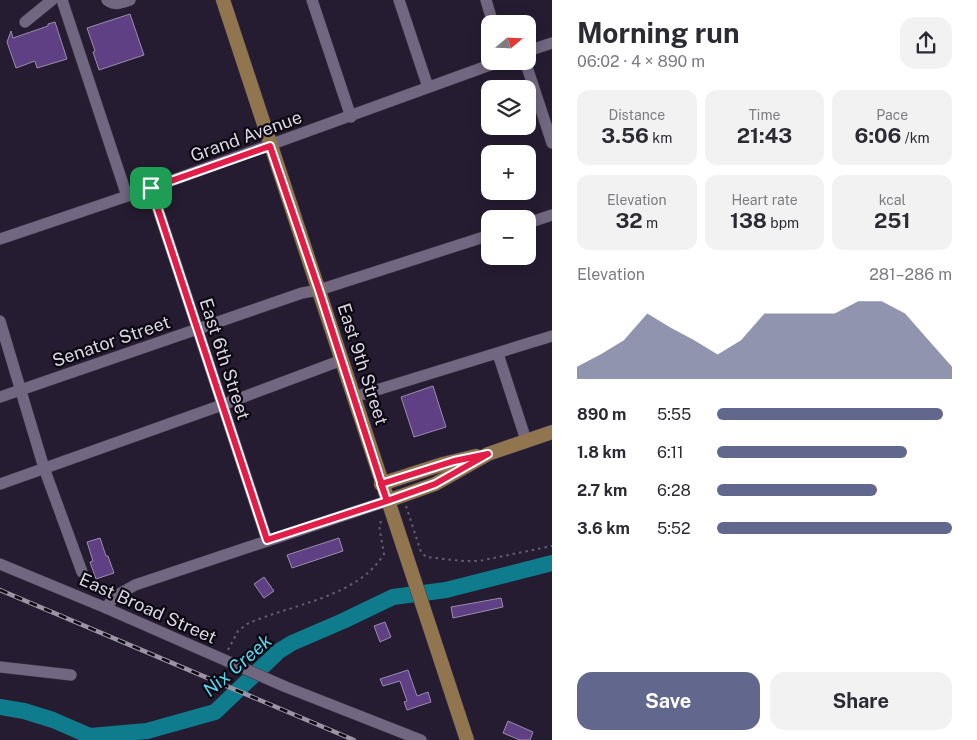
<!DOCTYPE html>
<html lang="en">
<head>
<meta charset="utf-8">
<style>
	:root { --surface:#fff; --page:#f2f2f3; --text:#2b2b33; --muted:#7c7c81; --accent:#62678d }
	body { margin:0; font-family:"Public Sans",sans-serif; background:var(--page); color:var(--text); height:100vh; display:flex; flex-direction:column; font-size:19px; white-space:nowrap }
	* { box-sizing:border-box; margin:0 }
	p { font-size:16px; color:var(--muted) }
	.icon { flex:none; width:28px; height:28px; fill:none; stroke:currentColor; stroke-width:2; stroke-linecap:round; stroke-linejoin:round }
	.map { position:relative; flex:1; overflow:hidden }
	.panel { display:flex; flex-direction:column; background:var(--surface); width:425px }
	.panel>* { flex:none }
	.needle { width:32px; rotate:71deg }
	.buttons { position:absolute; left:481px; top:15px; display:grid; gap:10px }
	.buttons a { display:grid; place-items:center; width:55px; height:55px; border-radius:10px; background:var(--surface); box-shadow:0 2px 12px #0003; font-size:25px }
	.pin { position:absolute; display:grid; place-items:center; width:42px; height:42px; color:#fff; margin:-21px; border-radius:10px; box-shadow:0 2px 8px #0006 }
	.round { display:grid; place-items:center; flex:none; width:52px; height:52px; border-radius:15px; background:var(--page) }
	.overview { display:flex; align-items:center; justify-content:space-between; height:85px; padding:0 25px }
	h1 { font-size:28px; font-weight:700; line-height:38px }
	.stats { display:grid; grid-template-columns:repeat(3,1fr); gap:8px; height:85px; padding:5px 25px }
	.stats div { display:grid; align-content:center; border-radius:12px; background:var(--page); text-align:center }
	.stats b { font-size:21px; font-weight:700 }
	.stats small { font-size:14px; font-weight:400 }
	.stats p { font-size:14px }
	.chart { height:140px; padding:10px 25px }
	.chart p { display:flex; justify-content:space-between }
	.chart svg { width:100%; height:90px; margin-top:5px; fill:var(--accent); opacity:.7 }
	.button { display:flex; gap:10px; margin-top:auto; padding:10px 25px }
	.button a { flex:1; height:58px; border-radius:15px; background:var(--accent); color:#fff; font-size:20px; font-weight:700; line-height:58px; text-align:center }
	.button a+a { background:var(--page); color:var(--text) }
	ul { padding:0 25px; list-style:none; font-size:16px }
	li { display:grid; grid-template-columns:80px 60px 1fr; align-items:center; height:38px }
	li i { height:12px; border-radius:6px; background:var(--accent) }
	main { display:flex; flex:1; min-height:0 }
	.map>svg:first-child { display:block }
</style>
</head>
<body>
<main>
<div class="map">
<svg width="552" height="740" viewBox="0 0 552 740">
	<rect width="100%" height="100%" fill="#251c31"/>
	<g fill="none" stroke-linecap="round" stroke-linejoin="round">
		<path stroke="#0f7c8d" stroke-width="16" d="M0 707 24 711 53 720 90 736 147 731 215 712 279 651 292 643 343 621 393 597 446 590 552 563"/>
	</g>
	<g fill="#5f4085" stroke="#988ea9">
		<path d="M130 14 144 55 99 70 93 52 95 51 87 28Z"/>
		<path d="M55 22 67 59 37 68 35 61 16 68 7 42 11 31 13 38 48 26V24Z"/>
		<path d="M433 386 446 427 414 437 401 397Z"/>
		<path d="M100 538 106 556H108L114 573 96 579 90 562 93 561 87 542Z"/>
		<path d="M339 538 343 551 292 568 287 555Z"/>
		<path d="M264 577 274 591 264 598 254 584Z"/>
		<path d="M501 598 503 607 453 618 451 607Z"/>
		<path d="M385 622 391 637 380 642 374 626Z"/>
		<path d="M408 670 417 696 428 692 431 702 407 710 404 702 407 701 400 681 383 686 380 679Z"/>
		<path d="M508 721 533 732 530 740H520L503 733Z"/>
	</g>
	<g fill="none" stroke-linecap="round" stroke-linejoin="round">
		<g stroke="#3f3849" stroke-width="12">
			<g id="minor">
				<path d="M62 0 127 196"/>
				<path d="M107 0C115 6 121 3 130 0"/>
				<path d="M312 0 351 117"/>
				<path d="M399 0 428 87"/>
				<path d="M486 0 493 24"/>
				<path d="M25 22 52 0"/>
				<path d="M528 51 552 43"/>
				<path d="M525 61 552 143"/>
				<path d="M151 188 267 540"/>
				<path d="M528 223 552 215"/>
				<path d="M0 239 151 188 501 61"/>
				<path d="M0 321 44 468 82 572"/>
				<path d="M498 354 526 440"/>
				<path d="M0 397 302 293 319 290 490 235"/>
				<path d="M354 397 552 336"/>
				<path d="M0 484 222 405 342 360"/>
				<path d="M0 564 106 608 286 687 421 740"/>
				<path d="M106 608 114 597 135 585 387 501"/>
				<path d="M0 667 71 675"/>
			</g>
		</g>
		<g stroke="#3f3849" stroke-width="15">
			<g id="major">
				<path d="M223 0 467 740"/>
				<path d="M381 484 443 464 476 456"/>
				<path d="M387 501 435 484 488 454 552 432"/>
			</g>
		</g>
		<g stroke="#655e70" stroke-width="2" stroke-dasharray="2.5 4" stroke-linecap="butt">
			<path d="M406 506 421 552 426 557 463 561H479L552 546"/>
			<path d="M228 650 238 631 247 624C291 604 357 598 384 554L379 525 382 520"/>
		</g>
		<use href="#minor" stroke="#716780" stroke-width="11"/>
		<use href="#major" stroke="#91754e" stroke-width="14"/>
		<g stroke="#9b95a6" stroke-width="4.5">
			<path id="rail" d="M0 590 354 740"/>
		</g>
		<use href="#rail" stroke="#0c0811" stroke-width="2.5" stroke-dasharray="8" stroke-linecap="butt"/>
	</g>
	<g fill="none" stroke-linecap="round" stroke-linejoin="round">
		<g stroke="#fff" stroke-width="10">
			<path id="route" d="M151 188 267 540 387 501 381 484 454 461 488 454 435 484 387 501 319 290 270 146 151 188"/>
		</g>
		<use href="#route" stroke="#e11d48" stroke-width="6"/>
	</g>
	<g text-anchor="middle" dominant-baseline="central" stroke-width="4.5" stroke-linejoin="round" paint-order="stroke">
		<g font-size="18" fill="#dad5e4" stroke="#0c0811">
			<text transform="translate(246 136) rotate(-20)">Grand Avenue</text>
			<text transform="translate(111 341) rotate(-19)">Senator Street</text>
			<text transform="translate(225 359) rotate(72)">East 6th Street</text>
			<text transform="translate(363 364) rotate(72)">East 9th Street</text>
			<text transform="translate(148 608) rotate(24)">East Broad Street</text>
		</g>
		<g font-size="19" font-style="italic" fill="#58d6ee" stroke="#0c0811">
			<text transform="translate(237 665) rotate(-41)">Nix Creek</text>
		</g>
	</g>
</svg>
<div class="buttons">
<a><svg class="needle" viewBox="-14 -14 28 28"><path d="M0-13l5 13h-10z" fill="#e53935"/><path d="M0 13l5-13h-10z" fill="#7c7c81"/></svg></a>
<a><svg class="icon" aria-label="layers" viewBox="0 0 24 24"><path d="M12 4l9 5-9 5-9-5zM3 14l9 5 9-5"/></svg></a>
<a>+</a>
<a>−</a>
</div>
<div class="pin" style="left:151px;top:188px;background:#1e9e55"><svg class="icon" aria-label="arrive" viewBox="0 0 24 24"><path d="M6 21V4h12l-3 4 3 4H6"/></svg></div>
</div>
<section class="panel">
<div class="overview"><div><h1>Morning run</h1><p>06:02 · 4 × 890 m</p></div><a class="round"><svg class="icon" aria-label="share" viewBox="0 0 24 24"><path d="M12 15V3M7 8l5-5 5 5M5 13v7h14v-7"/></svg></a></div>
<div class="stats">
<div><p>Distance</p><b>3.56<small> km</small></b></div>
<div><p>Time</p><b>21:43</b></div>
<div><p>Pace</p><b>6:06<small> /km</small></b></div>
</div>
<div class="stats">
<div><p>Elevation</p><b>32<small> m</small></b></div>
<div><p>Heart rate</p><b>138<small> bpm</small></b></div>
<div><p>kcal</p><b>251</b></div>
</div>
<div class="chart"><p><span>Elevation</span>281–286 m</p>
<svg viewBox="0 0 160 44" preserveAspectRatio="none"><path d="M0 44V38L10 32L20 25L30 12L40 19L50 25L60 32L70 25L80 12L90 12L100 12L110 12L120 6L130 6L140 12L150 25L160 38V44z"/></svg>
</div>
<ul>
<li><b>890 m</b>5:55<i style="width:96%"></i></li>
<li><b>1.8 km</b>6:11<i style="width:81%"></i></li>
<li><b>2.7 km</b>6:28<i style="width:68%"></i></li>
<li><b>3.6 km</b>5:52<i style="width:100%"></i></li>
</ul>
<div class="button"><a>Save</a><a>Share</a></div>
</section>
</main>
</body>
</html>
